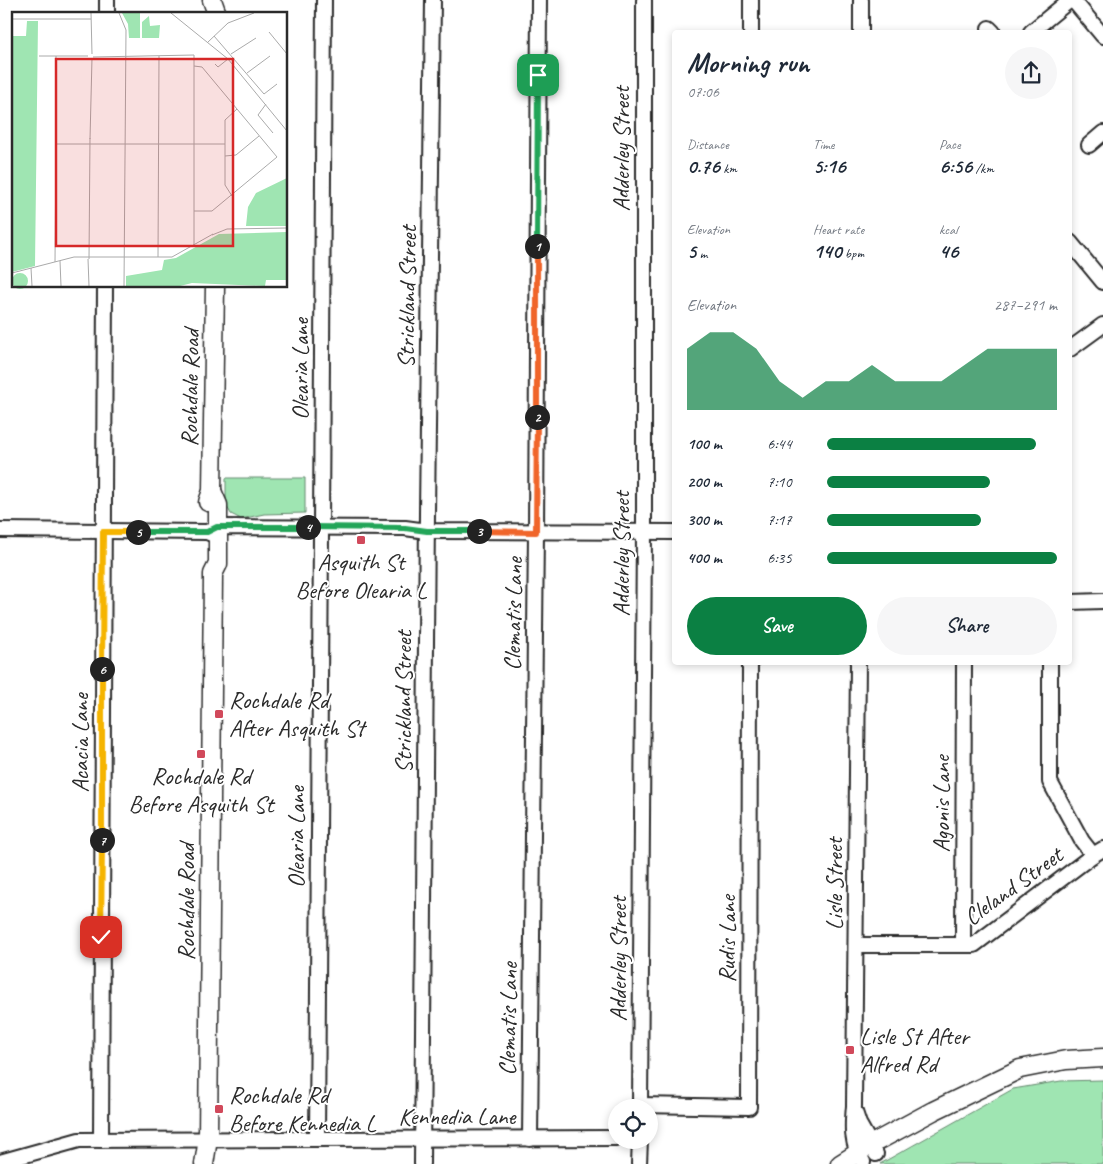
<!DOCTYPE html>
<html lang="en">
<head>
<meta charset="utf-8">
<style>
	:root { --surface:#fff; --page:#f6f6f7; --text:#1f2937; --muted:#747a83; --accent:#0b8043 }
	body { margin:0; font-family:Caveat,sans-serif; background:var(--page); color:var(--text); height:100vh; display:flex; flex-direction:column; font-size:19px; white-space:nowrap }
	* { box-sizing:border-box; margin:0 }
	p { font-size:16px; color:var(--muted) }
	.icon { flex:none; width:28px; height:28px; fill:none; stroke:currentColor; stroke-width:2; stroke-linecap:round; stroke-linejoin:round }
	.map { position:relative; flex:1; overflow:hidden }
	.sheet { position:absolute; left:672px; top:30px; width:400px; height:635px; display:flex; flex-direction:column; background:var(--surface); border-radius:5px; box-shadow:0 2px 8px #0003 }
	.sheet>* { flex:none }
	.buttons { position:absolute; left:608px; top:1099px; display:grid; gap:10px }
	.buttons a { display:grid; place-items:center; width:50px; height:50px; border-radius:50%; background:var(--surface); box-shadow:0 2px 8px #0003; font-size:25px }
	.pin { position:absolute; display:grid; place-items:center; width:42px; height:42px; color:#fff; margin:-21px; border-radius:10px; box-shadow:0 2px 8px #0006 }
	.km { position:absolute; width:25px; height:25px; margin:-12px; border-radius:50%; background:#222; color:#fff; font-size:14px; line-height:25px; text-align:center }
	.round { display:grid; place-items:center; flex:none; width:52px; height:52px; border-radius:26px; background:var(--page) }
	.overview { display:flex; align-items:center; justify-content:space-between; height:85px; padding:0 15px }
	h1 { font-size:28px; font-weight:700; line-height:38px }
	.stats { display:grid; grid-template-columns:repeat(3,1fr); gap:8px; height:85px; padding:5px 15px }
	.stats div { display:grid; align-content:center }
	.stats b { font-size:21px; font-weight:700 }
	.stats small { font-size:14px; font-weight:400 }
	.stats p { font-size:14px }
	.chart { height:140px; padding:10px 15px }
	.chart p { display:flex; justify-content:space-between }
	.chart svg { width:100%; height:90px; margin-top:5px; fill:var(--accent); opacity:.7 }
	.cta { display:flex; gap:10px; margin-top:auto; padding:10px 15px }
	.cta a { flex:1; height:58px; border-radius:30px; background:var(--accent); color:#fff; font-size:20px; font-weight:700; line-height:58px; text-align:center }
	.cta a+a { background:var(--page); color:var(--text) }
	ul { padding:0 15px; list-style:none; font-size:16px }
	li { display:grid; grid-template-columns:80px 60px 1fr; align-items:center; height:38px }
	li i { height:12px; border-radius:6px; background:var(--accent) }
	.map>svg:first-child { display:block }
</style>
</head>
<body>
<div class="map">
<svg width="1103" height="1164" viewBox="0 0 1103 1164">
	<rect width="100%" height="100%" fill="#fff"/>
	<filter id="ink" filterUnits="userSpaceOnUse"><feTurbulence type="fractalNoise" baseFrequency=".02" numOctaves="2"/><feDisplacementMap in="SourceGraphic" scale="10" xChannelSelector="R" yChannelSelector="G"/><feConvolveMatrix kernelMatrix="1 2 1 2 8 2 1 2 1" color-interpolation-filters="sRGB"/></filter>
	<g filter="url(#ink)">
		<g fill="#9fe5b2" stroke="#65886e">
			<path d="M226 478H305V513L264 514 241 519 231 514 226 505Z"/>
			<path d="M1103 1080V1164H880L1013 1089 1061 1081Z"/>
		</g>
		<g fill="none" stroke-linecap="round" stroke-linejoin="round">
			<g stroke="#2b2b2b" stroke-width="18">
				<g id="minor">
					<path d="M861 0V32"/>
					<path d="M1073 0 1103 36"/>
					<path d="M107 14V0"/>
					<path d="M989 28 993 32"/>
					<path d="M751 32V0"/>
					<path d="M1031 32 1070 0"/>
					<path d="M1089 145 1103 133"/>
					<path d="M1070 242 1103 282"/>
					<path d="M1070 349 1103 325"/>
					<path d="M321 528 324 0"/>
					<path d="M0 530 207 532 214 535"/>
					<path d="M207 532 217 527 405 528 427 531 675 532"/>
					<path d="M1070 602 1103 601"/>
					<path d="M858 662 854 1106C852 1127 851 1144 863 1162"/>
					<path d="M1050 662V782L1082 841 1093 855"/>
					<path d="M856 945H974L1093 855 1103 849"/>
					<path d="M963 945 964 662"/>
					<path d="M640 1105 749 1107 750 662"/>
					<path d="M640 1108 644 532V0"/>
					<path d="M855 1112 859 1124 876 1154"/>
					<path d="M317 1139 321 535"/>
					<path d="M530 1139 536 532 539 0"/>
					<path d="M101 1140 105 286"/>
					<path d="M0 1162 79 1140 616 1138"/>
					<path d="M422 1164 427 513 433 0"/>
					<path d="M639 1164 640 1140"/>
				</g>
			</g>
			<g stroke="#2b2b2b" stroke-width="21">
				<g id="major">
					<path d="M212 0 217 14"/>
					<path d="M208 502 212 491 215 286"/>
					<path d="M204 1164 208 1139 213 574 218 564V505L212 491"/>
					<path d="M840 1164 870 1145 933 1111 1020 1069 1066 1060 1103 1058"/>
				</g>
			</g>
			<use href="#minor" stroke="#fff" stroke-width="14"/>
			<use href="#major" stroke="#fff" stroke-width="18"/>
		</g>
	</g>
	<g fill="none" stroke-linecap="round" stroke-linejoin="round" filter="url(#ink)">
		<g stroke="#fff" stroke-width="10">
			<path id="split-1" d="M537 246 538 75"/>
		</g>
		<g stroke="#fff" stroke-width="10">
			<path id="split-2" d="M537 417V246"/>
		</g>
		<g stroke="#fff" stroke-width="10">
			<path id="split-3" d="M479 531 536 532 537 417"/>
		</g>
		<g stroke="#fff" stroke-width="10">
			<path id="split-4" d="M308 527 405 528 427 531H479"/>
		</g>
		<g stroke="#fff" stroke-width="10">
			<path id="split-5" d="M138 532H207L217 527H308"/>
		</g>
		<g stroke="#fff" stroke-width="10">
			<path id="split-6" d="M102 669 103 532H138"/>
		</g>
		<g stroke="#fff" stroke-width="10">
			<path id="split-7" d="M102 840V669"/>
		</g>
		<g stroke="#fff" stroke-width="10">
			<path id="split-8" d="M101 937 102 840"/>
		</g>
		<use href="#split-1" stroke="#22a559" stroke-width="6"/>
		<use href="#split-2" stroke="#f0652b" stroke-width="6"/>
		<use href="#split-3" stroke="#f0652b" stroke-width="6"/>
		<use href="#split-4" stroke="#22a559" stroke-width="6"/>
		<use href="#split-5" stroke="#22a559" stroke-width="6"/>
		<use href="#split-6" stroke="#f5b400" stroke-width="6"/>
		<use href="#split-7" stroke="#f5b400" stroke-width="6"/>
		<use href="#split-8" stroke="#f5b400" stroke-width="6"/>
	</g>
	<g fill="#d1495b" stroke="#fff" stroke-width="2">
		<rect x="356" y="535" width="10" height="10" rx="2.5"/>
		<rect x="214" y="709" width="10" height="10" rx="2.5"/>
		<rect x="196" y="749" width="10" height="10" rx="2.5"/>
		<rect x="845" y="1045" width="10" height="10" rx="2.5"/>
		<rect x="214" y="1104" width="10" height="10" rx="2.5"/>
	</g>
	<g text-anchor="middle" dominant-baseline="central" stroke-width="4" stroke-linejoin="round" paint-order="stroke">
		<g font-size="24" fill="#2b2b2b" stroke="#fff">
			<text transform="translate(621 149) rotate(-90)">Adderley Street</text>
			<text transform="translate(407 297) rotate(-89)">Strickland Street</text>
			<text transform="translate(300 369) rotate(-90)">Olearia Lane</text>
			<text transform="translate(190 388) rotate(-89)">Rochdale Road</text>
			<text transform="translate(621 554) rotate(-90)">Adderley Street</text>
			<text transform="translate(513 614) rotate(-89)">Clematis Lane</text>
			<text transform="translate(403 702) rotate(-90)">Strickland Street</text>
			<text transform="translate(80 743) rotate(-90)">Acacia Lane</text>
			<text transform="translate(941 804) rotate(-90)">Agonis Lane</text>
			<text transform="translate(296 837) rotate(-90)">Olearia Lane</text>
			<text transform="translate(834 884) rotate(-90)">Lisle Street</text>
			<text transform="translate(1013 886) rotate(-36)">Cleland Street</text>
			<text transform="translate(186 902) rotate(-90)">Rochdale Road</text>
			<text transform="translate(727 939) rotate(-90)">Rudis Lane</text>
			<text transform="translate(618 959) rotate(-90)">Adderley Street</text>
			<text transform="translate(508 1019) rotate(-89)">Clematis Lane</text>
			<text x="457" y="1116">Kennedia Lane</text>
		</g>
		<g font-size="24" fill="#2b2b2b" stroke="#fff" text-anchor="start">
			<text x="361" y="562" text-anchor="middle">Asquith St<tspan x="361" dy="28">Before Olearia L</tspan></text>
			<text x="229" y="700">Rochdale Rd<tspan x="229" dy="28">After Asquith St</tspan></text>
			<text x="201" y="776" text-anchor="middle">Rochdale Rd<tspan x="201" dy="28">Before Asquith St</tspan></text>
			<text x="860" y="1036">Lisle St After<tspan x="860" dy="28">Alfred Rd</tspan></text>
			<text x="229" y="1095">Rochdale Rd<tspan x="229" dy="28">Before Kennedia L</tspan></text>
		</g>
	</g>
	<g transform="translate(12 12)">
		<rect width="275" height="275" fill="#fff"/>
		<path d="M110 1H128V26H117L116 12ZM137 4 138 14 148 13 147 26H130V10ZM15 9H26L23 254 0 260V24H14ZM275 166V214H234L236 195 244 181ZM275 220V268H254L253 274 180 271 168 274H114V264L150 258 152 248 164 246 207 222ZM0 269a8 8 0 1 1 16 0a8 8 0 1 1-16 0Z" fill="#9fe5b2"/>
		<path fill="none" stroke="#aaa" stroke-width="1" d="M79 1 80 42M107 1 114 18 112 274M159 1 216 47 275 119M0 7H79M257 20 275 42M202 24 252 82 265 72M196 30 216 11 242 1M219 42 244 26M27 44H76M44 44V132H213M81 45 182 43V233M203 52 206 55 216 47M235 61 258 44M254 92 246 103 261 121M78 127 80 46M213 144 224 143 247 124M220 184 213 173V108L225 97M182 199H200L265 145 190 55 182 54M200 223 215 217 275 216M146 245 147 44M76 247 77 274M77 247 78 126M48 249 49 274M43 250 44 136M19 256 20 274M0 261 62 245H160L201 222"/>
		<path fill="#d62828" fill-opacity="0.15" stroke="#d62828" stroke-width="2.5" d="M44 47H221V234H44Z"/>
		<rect width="275" height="275" fill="none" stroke="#2b2b2b" stroke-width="2.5"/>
	</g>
</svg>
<div class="buttons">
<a><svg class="icon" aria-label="locate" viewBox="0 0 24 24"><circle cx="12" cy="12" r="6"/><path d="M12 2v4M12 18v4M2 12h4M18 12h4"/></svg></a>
</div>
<div class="pin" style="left:538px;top:75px;background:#1e9e55"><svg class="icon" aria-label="arrive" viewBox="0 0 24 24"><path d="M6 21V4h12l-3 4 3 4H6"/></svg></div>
<div class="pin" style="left:101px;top:937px;background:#d93025"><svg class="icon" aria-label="check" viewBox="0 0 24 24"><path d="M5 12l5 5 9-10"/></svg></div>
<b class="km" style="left:537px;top:246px">1</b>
<b class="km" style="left:537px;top:417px">2</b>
<b class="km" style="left:479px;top:531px">3</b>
<b class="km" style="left:308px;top:527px">4</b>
<b class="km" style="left:138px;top:532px">5</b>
<b class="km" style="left:102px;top:669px">6</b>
<b class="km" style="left:102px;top:840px">7</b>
<section class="sheet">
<div class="overview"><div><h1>Morning run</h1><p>07:06</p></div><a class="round"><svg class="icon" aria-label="share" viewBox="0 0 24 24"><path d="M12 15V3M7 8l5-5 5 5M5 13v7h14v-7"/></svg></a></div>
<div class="stats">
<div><p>Distance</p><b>0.76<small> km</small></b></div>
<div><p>Time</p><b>5:16</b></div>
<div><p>Pace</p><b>6:56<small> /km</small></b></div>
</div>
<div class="stats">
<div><p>Elevation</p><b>5<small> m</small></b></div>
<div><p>Heart rate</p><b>140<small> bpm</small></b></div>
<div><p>kcal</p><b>46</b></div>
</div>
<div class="chart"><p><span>Elevation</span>287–291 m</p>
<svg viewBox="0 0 160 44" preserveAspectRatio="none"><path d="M0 44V14L10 6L20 6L30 14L40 30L50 38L60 30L70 30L80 22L90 30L100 30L110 30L120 22L130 14L140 14L150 14L160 14V44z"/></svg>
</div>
<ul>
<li><b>100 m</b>6:44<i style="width:91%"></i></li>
<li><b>200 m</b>7:10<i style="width:71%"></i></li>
<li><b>300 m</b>7:17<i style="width:67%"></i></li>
<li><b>400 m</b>6:35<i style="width:100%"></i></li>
</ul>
<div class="cta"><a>Save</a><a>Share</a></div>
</section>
</div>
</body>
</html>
